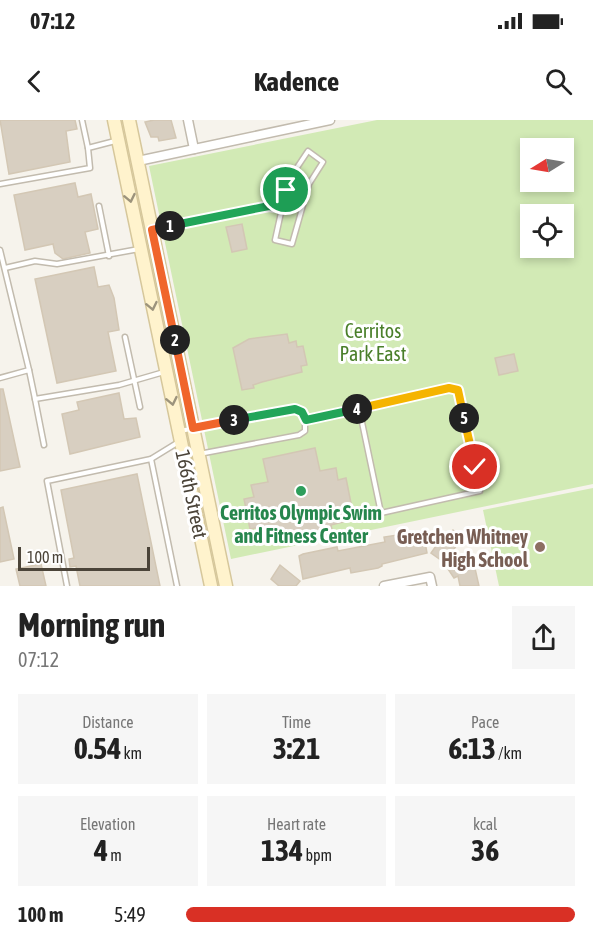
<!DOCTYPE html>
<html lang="en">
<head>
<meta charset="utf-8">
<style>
	:root { --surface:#fff; --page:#f6f6f6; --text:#222; --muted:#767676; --accent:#d93025 }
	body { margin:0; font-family:"Asap Condensed",sans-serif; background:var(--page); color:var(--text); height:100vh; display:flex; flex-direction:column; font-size:22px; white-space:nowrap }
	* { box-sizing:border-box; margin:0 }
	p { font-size:20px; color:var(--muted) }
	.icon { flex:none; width:33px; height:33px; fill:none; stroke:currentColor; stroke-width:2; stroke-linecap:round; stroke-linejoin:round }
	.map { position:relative; height:466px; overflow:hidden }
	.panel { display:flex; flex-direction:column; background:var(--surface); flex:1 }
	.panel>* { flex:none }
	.needle { width:39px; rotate:259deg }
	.controls { position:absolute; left:520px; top:18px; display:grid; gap:12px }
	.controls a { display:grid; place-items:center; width:54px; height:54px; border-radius:0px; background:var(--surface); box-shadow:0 3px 9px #0003; font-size:30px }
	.scale { position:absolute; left:18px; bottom:15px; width:132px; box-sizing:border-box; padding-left:6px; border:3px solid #4b4439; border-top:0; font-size:16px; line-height:21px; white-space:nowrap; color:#4b4439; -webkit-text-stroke:4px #fff; paint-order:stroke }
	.pin { position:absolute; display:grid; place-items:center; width:51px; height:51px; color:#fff; margin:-26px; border:3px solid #fff; border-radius:50%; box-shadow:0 2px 6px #0007 }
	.km { position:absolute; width:30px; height:30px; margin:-15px; border-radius:50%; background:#222; color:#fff; font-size:16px; line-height:30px; text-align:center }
	.round { display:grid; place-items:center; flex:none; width:63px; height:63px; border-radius:0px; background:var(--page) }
	.head { display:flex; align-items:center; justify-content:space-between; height:102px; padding:0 18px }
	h1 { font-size:33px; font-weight:700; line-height:45px }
	.figures { display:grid; grid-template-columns:repeat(3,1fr); gap:9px; height:102px; padding:6px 18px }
	.figures div { display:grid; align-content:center; border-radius:0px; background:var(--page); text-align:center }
	.figures b { font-size:30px; font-weight:700 }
	.figures small { font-size:16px; font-weight:400 }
	.figures p { font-size:16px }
	ul { padding:0 18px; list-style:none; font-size:20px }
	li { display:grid; grid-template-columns:96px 72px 1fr; align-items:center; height:45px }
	li i { height:15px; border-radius:8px; background:var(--accent) }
	.status { display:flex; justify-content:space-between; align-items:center; height:42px; padding:0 30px; background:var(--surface); direction:ltr }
	.status svg { height:16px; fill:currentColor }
	header { display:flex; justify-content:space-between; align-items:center; height:78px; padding:0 18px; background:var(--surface); font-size:27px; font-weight:700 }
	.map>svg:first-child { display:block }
</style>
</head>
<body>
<div class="status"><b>07:12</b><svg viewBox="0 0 49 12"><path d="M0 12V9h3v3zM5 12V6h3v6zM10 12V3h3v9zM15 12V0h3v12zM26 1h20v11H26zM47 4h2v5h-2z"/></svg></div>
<header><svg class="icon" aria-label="back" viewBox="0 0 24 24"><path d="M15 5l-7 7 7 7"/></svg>Kadence<svg class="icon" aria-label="search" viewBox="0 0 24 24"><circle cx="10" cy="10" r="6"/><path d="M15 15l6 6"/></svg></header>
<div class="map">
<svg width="593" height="466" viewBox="0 0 593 466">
	<rect width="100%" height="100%" fill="#f6f3ec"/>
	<g fill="#d2eab5" fill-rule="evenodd">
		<path d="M377 0H593V364L231 439 149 46ZM531 28H564V62H531ZM531 94H564V128H531Z"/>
		<path d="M593 368V466H499L483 390Z"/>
	</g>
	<g fill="#d8cfc1" stroke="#d3c7b4" stroke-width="1.5">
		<path d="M0 0H75L77 9 66 11 70 42 9 54Z"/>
		<path d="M154 0H171L176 18 159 21 158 17H151L145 2Z"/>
		<path d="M75 63 78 77 91 74 98 109 85 112 90 133 63 139 55 133 53 124 25 130 14 75Z"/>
		<path d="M242 104 247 129 232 132 226 107Z"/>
		<path d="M94 147 98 167 109 165 114 178 119 210 108 212 116 251 57 263 35 159Z"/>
		<path d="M287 214 289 223 296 221 297 227 303 226 307 245 301 246 302 252 262 262 253 265 254 268 242 270 233 228 249 219Z"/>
		<path d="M514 234 518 251 499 255 495 238Z"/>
		<path d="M0 269H3L20 347 0 351Z"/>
		<path d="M119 273 124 299 136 298 140 317 70 334 62 294 79 290 77 282Z"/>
		<path d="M315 328 320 351 336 348 338 360 346 358 352 388 344 389 347 401 331 405 333 414 288 423 287 414 262 419 260 407 250 409 244 379 254 377 251 365 268 362 263 339Z"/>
		<path d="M137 354 160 466H80L76 446 70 447 69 439 74 438 61 370Z"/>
		<path d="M3 387 14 439 0 442V388Z"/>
		<path d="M453 410 462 417 445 443 431 433 445 413 449 416Z"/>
		<path d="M423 411 427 433 382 444V446L378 448 351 453 350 448 303 459 299 436 303 434 337 427 338 431 364 426 385 422 384 417Z"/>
		<path d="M467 433 474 444 479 466H460L458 456 454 458 446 446Z"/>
		<path d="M41 444 46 466H20L16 449Z"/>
		<path d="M280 445 300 461 296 466H279L271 459Z"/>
	</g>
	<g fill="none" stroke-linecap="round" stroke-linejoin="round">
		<g stroke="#c2bbae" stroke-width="7">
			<g id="lane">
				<path d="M82 0 88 28"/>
				<path d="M0 64 90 48 88 28 115 21"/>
				<path d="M99 86 109 136"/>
				<path d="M153 109 274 86 282 88 275 120 292 124 309 64 323 42 308 31 292 55 282 88"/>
				<path d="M0 130 29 250"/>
				<path d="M5 148 35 141 57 144 139 129"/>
				<path d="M125 217 140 287"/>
				<path d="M0 258 29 250 35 279 119 265 164 252"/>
				<path d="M35 279 44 325"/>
				<path d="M306 300 449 268 458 270 480 371 381 393 359 288"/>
				<path d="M180 311 295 289 305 296V311L299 315 199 334"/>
				<path d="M151 339 177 466"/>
				<path d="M67 466 47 361 151 339 177 323"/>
			</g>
		</g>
		<g stroke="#c2bbae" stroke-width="11">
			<g id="street">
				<path d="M188 0 194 29"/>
				<path d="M138 41 330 0"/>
				<path d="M384 466 430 457 432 466"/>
			</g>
		</g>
		<g stroke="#d6c79b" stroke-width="15">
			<g id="secondary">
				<path d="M114 0 211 466"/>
				<path d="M129 0 226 466"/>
			</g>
		</g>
		<use href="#lane" stroke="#fff" stroke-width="4"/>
		<use href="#street" stroke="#fff" stroke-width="8"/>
		<use href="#secondary" stroke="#fff3cd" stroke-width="12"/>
	</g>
	<defs><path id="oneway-chevron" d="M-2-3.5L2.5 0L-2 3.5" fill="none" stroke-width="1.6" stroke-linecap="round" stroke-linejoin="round" transform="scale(1.5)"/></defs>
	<g stroke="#9c937c">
		<use href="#oneway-chevron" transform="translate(130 78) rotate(78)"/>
		<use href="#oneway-chevron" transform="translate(152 186) rotate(78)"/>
		<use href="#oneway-chevron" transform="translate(172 281) rotate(78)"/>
	</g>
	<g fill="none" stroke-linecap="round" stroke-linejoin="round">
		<g stroke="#fff" stroke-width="12">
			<path id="split-1" d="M170 106 269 86 282 88 286 70"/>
		</g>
		<g stroke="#fff" stroke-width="12">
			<path id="split-2" d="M170 106 152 110 175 220"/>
		</g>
		<g stroke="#fff" stroke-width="12">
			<path id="split-3" d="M175 220 193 308 234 300"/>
		</g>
		<g stroke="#fff" stroke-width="12">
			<path id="split-4" d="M234 300 295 289 302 292 306 300 357 289"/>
		</g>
		<g stroke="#fff" stroke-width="12">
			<path id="split-5" d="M357 289 449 268 458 270 464 298"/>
		</g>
		<g stroke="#fff" stroke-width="12">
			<path id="split-6" d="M464 298 475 347"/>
		</g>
		<use href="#split-1" stroke="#22a559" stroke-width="8"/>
		<use href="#split-2" stroke="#f0652b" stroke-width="8"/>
		<use href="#split-3" stroke="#f0652b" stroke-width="8"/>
		<use href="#split-4" stroke="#22a559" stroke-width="8"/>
		<use href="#split-5" stroke="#f5b400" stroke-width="8"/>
		<use href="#split-6" stroke="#f5b400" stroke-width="8"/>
	</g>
	<circle fill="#2e9e5b" stroke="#fff" stroke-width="2" cx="301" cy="371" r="6"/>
	<circle fill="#8d6e63" stroke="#fff" stroke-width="2" cx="540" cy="427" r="6"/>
	<g text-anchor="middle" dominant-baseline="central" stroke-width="6" stroke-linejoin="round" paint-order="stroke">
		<g font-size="20" fill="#4a7f2a" stroke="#fff">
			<text x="373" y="210">Cerritos<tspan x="373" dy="23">Park East</tspan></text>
		</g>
		<g font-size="20" fill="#4b4439" stroke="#fff">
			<text transform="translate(192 374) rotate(78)">166th Street</text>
		</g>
		<g font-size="20" font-weight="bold" fill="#27864d" stroke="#fff">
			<text x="301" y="392">Cerritos Olympic Swim<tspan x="301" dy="23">and Fitness Center</tspan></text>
		</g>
		<g font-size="20" font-weight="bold" fill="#785e54" stroke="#fff" text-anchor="end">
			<text x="528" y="416">Gretchen Whitney<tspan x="528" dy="23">High School</tspan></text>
		</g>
	</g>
</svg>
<div class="controls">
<a><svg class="needle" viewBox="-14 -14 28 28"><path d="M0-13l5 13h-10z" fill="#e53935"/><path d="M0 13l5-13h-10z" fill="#767676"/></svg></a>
<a><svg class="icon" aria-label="locate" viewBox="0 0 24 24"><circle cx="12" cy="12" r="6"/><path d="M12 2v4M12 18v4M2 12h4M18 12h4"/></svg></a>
</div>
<div class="scale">100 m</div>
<div class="pin" style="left:286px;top:70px;background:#1e9e55"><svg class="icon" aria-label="arrive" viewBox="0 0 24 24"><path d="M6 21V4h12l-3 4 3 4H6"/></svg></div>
<div class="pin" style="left:475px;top:347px;background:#d93025"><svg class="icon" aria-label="check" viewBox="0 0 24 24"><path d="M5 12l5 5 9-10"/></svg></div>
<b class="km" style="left:170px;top:106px">1</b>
<b class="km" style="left:175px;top:220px">2</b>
<b class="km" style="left:234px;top:300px">3</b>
<b class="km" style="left:357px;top:289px">4</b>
<b class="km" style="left:464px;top:298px">5</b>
</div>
<section class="panel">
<div class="head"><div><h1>Morning run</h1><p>07:12</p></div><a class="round"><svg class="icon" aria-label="share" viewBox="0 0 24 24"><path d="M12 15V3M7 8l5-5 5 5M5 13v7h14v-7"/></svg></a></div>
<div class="figures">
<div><p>Distance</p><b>0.54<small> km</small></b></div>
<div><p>Time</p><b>3:21</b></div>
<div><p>Pace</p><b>6:13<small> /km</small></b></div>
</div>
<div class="figures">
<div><p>Elevation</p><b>4<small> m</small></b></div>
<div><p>Heart rate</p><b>134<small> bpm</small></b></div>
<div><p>kcal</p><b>36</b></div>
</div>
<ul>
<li><b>100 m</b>5:49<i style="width:100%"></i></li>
</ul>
</section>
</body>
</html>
